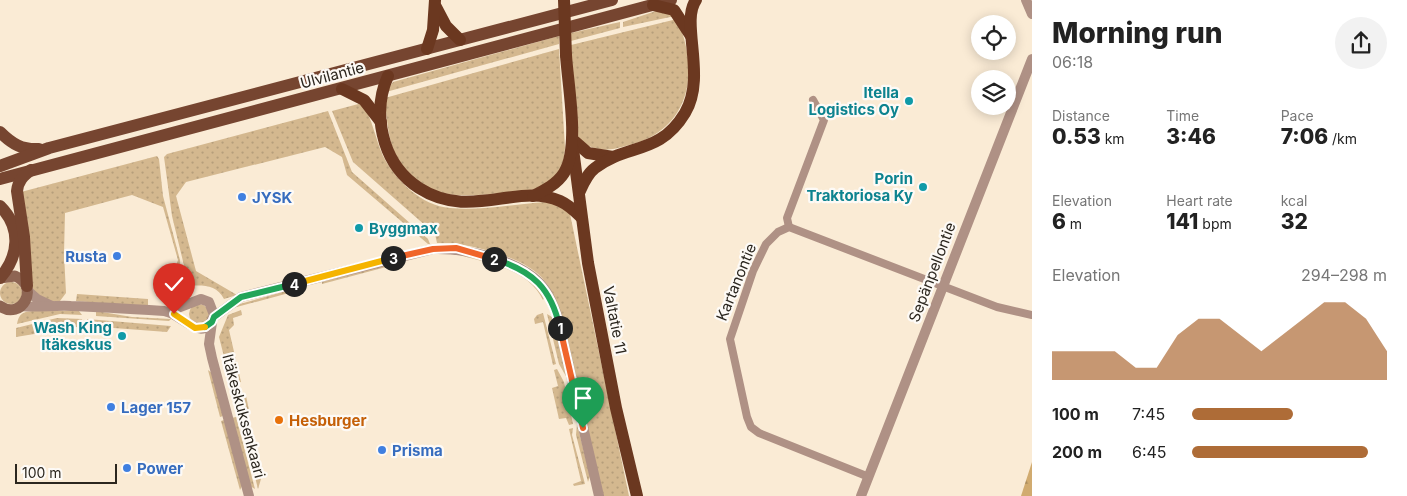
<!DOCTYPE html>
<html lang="en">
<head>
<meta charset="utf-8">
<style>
	:root { --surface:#fff; --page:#f2f2f2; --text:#222; --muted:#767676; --accent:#ae6c37 }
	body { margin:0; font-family:Inter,sans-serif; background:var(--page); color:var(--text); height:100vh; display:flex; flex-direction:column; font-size:19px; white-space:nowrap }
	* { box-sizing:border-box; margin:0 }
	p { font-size:16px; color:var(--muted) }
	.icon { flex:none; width:28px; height:28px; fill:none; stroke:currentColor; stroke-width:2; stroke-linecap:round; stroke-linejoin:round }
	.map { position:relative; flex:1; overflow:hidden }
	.sheet { display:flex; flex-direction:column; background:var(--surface); width:375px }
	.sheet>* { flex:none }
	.controls { position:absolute; left:971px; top:15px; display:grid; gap:10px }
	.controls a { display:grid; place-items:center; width:45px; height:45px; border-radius:50%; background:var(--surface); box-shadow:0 2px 12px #0003; font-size:25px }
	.scale { position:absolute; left:15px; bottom:12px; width:102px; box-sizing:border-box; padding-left:5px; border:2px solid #2b261e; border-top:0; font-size:14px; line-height:18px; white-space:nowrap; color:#2b261e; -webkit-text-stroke:4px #fdfaf6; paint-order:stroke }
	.pin { position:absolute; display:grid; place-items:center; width:42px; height:42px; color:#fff; margin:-51px -21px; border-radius:50% 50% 50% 0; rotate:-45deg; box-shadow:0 0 5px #0007 }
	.pin .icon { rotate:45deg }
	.km { position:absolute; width:25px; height:25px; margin:-12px; border-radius:50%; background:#222; color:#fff; font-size:14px; line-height:25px; text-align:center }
	.round { display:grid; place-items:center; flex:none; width:52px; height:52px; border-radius:26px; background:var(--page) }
	.headline { display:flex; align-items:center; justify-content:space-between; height:85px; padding:0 20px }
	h1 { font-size:28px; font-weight:800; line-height:38px }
	.metrics { display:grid; grid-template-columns:repeat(3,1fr); gap:8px; height:85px; padding:5px 20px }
	.metrics div { display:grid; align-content:center }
	.metrics b { font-size:21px; font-weight:800 }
	.metrics small { font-size:14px; font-weight:400 }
	.metrics p { font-size:14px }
	.chart { height:140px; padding:10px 20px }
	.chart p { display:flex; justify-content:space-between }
	.chart svg { width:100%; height:90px; margin-top:5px; fill:var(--accent); opacity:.7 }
	ul { padding:0 20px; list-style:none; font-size:16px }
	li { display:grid; grid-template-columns:80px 60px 1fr; align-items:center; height:38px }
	li i { height:12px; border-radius:6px; background:var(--accent) }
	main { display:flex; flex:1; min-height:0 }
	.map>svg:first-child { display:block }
</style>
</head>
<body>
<main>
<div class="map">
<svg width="1032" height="496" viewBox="0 0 1032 496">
	<defs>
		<pattern id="grass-dots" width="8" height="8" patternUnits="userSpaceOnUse" patternTransform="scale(1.25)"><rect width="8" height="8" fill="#d4b88f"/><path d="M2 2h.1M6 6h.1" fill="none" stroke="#b69e7b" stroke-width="1.8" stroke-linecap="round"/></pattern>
		<pattern id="forest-firs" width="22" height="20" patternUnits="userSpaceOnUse" patternTransform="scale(1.25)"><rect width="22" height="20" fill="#d1ab70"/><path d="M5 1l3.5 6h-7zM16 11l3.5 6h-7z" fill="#aa8b5b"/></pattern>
	</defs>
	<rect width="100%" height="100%" fill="#faebd5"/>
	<g fill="url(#grass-dots)">
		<path d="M659 10 675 16 623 27V22Z"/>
		<path d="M677 19C700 71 691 130 629 145 607 151 603 152 581 143L576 131 571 45Z"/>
		<path d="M620 22V28L571 41V33Z"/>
		<path d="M559 36V44L386 92 393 82Z"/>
		<path d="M559 49 565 148C564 161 561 174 549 182 538 191 523 191 509 192 470 196 431 203 403 167 388 148 387 121 385 98Z"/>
		<path d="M362 103C373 120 375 138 383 156 395 180 422 206 450 208 481 211 514 204 545 202L558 204 570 214 629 496H602L553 294C548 285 542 276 533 270 511 254 464 242 437 243L435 234 353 162 332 111Z"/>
		<path d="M328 111 352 172 428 239 430 244H428L347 175 342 157 325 147 186 182 176 196 196 271 237 295 224 299C217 285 203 285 189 286L172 216 164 157 167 154Z"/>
		<path d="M157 156 159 159 163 196 180 260 182 295 173 300 171 280 178 260 163 207 132 195 65 213 64 254 66 293 60 301H50L33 292 21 192Z"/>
		<path d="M455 251 523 273 545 296 543 300C527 267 488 264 456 254Z"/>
		<path d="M389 264 390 266 322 284V282Z"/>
		<circle cx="11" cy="293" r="11"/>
		<path d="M286 291 289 293 233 308V306Z"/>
		<path d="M77 294 148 299V307L76 301Z"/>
		<circle cx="199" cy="314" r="10"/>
		<path d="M241 310 242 315 233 318 234 325 229 330 241 382 231 384 219 337 228 315Z"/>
		<path d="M32 311H79L82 315 60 314 17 324C19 314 22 312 32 311Z"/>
		<path d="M96 311 132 317 171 319 169 321 96 316Z"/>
		<path d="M543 313 556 364 553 365 543 322 535 324 534 319 537 315Z"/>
		<path d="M547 314 552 317 567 378 559 364Z"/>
		<path d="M57 318 82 319 83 326 16 337V328Z"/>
		<path d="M87 319 171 326 167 332 87 326Z"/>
		<path d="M557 369 564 382 573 424 569 425 566 418 559 419 552 388 558 386 554 370Z"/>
		<path d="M208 370 212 373 223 416 220 417Z"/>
		<path d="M238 391 246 396 249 410 238 413 233 393Z"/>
		<path d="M247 414 261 479 258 489 240 416Z"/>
		<path d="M236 417 255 489 250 486 231 418Z"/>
		<path d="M224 420 242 486 240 490 221 421Z"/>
		<path d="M577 424 590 476 588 482 576 435Z"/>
		<path d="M573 428 572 435 585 484 574 486 573 484 581 481 569 429Z"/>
	</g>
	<path fill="url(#forest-firs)" d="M1032 462V496H1021Z"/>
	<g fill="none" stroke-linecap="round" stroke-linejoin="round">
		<g stroke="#af9185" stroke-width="8">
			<path d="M789 227 787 218 824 120 813 100"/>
			<path d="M869 477 759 433 751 427 747 417 730 339 753 271 766 244 778 232 789 227 997 307 1032 315"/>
		</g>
		<g stroke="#af9185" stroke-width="10">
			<path d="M1026 0 1032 14"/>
			<path d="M28 291 37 299 52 306"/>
			<path d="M21 306C38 308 54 305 71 306 102 307 133 309 164 311 182 313 203 347 214 315L209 302 201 299 167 312"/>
			<path d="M214 317 241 297 433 249C466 248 522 260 543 287 550 295 553 305 557 315L599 496"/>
			<path d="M212 322 209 344 212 358 249 496"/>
			<path d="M861 496 1032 59"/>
		</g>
		<path stroke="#8e6553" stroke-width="11" d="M0 278 15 276C41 287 21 321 0 306"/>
		<g stroke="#764530" stroke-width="12">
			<path d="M0 132C12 144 22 150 39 149"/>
			<path d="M0 166 49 148 612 0"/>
			<path d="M0 179 671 0"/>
			<path d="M0 206C22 228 19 256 0 278"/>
			<path d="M27 286 24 237 17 191C18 181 23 176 31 170"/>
		</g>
		<g stroke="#6b3820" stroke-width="12">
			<path d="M653 5 674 10 691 36"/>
			<path d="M436 7 446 26 460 40"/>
			<path d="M427 49 433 30 435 0"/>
			<path d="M388 76C378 98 378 120 385 143 391 162 402 177 419 188 470 221 518 182 560 201 569 205 575 211 581 217"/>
			<path d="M342 89 364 100 381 122"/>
			<path d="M572 139 588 153 613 157"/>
			<path d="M573 149 588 263 616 408 637 496"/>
			<path d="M579 193C583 184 587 174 595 168 627 143 659 156 685 113 707 76 680 22 696 0"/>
			<path d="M533 196C545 190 557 184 564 173 580 147 568 87 566 55"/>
		</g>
		<path stroke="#6b3820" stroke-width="12" d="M564 0 566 55"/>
	</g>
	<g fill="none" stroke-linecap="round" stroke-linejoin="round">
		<g stroke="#fff" stroke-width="10">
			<path id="split-1" d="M560 328 583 428"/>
		</g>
		<g stroke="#fff" stroke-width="10">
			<path id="split-2" d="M494 259C533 271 551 288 560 328"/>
		</g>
		<g stroke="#fff" stroke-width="10">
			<path id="split-3" d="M393 258 433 249 456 248 494 259"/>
		</g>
		<g stroke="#fff" stroke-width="10">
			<path id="split-4" d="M294 284 393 258"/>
		</g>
		<g stroke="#fff" stroke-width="10">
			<path id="split-5" d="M205 327 212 322 214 317 241 297 294 284"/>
		</g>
		<g stroke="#fff" stroke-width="10">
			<path id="split-6" d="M174 314 195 328 205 327"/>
		</g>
		<use href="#split-1" stroke="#f0652b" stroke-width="6"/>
		<use href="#split-2" stroke="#22a559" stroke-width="6"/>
		<use href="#split-3" stroke="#f0652b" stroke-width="6"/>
		<use href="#split-4" stroke="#f5b400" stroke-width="6"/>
		<use href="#split-5" stroke="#22a559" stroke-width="6"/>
		<use href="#split-6" stroke="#f5b400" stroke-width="6"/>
	</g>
	<g fill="#0f9aa8" stroke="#fdfaf6" stroke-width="2">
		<circle cx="909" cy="101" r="5"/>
		<circle cx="923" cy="187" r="5"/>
		<circle cx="359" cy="228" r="5"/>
		<circle cx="122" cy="336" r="5"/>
	</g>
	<g fill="#3f7fe0" stroke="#fdfaf6" stroke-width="2">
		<circle cx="242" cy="197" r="5"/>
		<circle cx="117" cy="256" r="5"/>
		<circle cx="111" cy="407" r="5"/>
		<circle cx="382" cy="450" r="5"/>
		<circle cx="127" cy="468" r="5"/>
	</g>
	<circle fill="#e8710a" stroke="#fdfaf6" stroke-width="2" cx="279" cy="420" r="5"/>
	<g text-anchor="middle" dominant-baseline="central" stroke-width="4.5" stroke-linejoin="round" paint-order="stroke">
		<g font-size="15" fill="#2b261e" stroke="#fdfaf6">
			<text transform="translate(332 75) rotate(-15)">Ulvilantie</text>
			<text transform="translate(932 272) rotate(-69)">Sepänpellontie</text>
			<text transform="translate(736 282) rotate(-68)">Kartanontie</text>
			<text transform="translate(615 320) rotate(79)">Valtatie 11</text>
			<text transform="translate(244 416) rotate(75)">Itäkeskuksenkaari</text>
		</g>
		<g font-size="15" font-weight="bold" fill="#0d838f" stroke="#fdfaf6" text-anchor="end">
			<text x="899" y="92">Itella<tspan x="899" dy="17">Logistics Oy</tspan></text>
			<text x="913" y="178">Porin<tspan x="913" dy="17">Traktoriosa Ky</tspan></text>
			<text x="369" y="228" text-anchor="start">Byggmax</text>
			<text x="112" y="327">Wash King<tspan x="112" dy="17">Itäkeskus</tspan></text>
		</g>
		<g font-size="15" font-weight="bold" fill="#366cbe" stroke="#fdfaf6" text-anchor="start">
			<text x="252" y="197">JYSK</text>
			<text x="107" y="256" text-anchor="end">Rusta</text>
			<text x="121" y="407">Lager 157</text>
			<text x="392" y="450">Prisma</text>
			<text x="137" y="468">Power</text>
		</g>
		<g font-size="15" font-weight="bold" fill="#c56008" stroke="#fdfaf6" text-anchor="start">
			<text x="289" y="420">Hesburger</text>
		</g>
	</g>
</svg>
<div class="controls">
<a><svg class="icon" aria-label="locate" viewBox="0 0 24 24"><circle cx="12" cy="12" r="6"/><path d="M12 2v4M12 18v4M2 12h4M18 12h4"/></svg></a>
<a><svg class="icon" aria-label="layers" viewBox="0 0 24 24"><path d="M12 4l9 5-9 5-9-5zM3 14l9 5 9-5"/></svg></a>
</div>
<div class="scale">100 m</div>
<div class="pin" style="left:583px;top:428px;background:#1e9e55"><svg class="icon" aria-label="arrive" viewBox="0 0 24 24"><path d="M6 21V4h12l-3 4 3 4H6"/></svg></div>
<div class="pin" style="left:174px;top:314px;background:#d93025"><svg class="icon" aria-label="check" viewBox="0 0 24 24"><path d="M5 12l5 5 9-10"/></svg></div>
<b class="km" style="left:560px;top:328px">1</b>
<b class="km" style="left:494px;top:259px">2</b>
<b class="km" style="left:393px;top:258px">3</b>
<b class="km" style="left:294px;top:284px">4</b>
</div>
<section class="sheet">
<div class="headline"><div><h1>Morning run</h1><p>06:18</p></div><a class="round"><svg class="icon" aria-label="share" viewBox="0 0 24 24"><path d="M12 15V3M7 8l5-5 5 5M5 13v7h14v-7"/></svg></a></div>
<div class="metrics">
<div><p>Distance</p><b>0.53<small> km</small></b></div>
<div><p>Time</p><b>3:46</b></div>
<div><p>Pace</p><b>7:06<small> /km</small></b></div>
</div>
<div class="metrics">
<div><p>Elevation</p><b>6<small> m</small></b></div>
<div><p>Heart rate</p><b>141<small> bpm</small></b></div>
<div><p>kcal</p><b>32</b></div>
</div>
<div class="chart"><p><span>Elevation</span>294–298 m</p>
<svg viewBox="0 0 160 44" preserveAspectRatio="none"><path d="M0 44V30L10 30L20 30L30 30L40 38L50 38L60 22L70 14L80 14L90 22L100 30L110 22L120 14L130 6L140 6L150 14L160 30V44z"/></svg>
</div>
<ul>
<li><b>100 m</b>7:45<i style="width:52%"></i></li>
<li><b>200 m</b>6:45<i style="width:90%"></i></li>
</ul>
</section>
</main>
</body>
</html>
